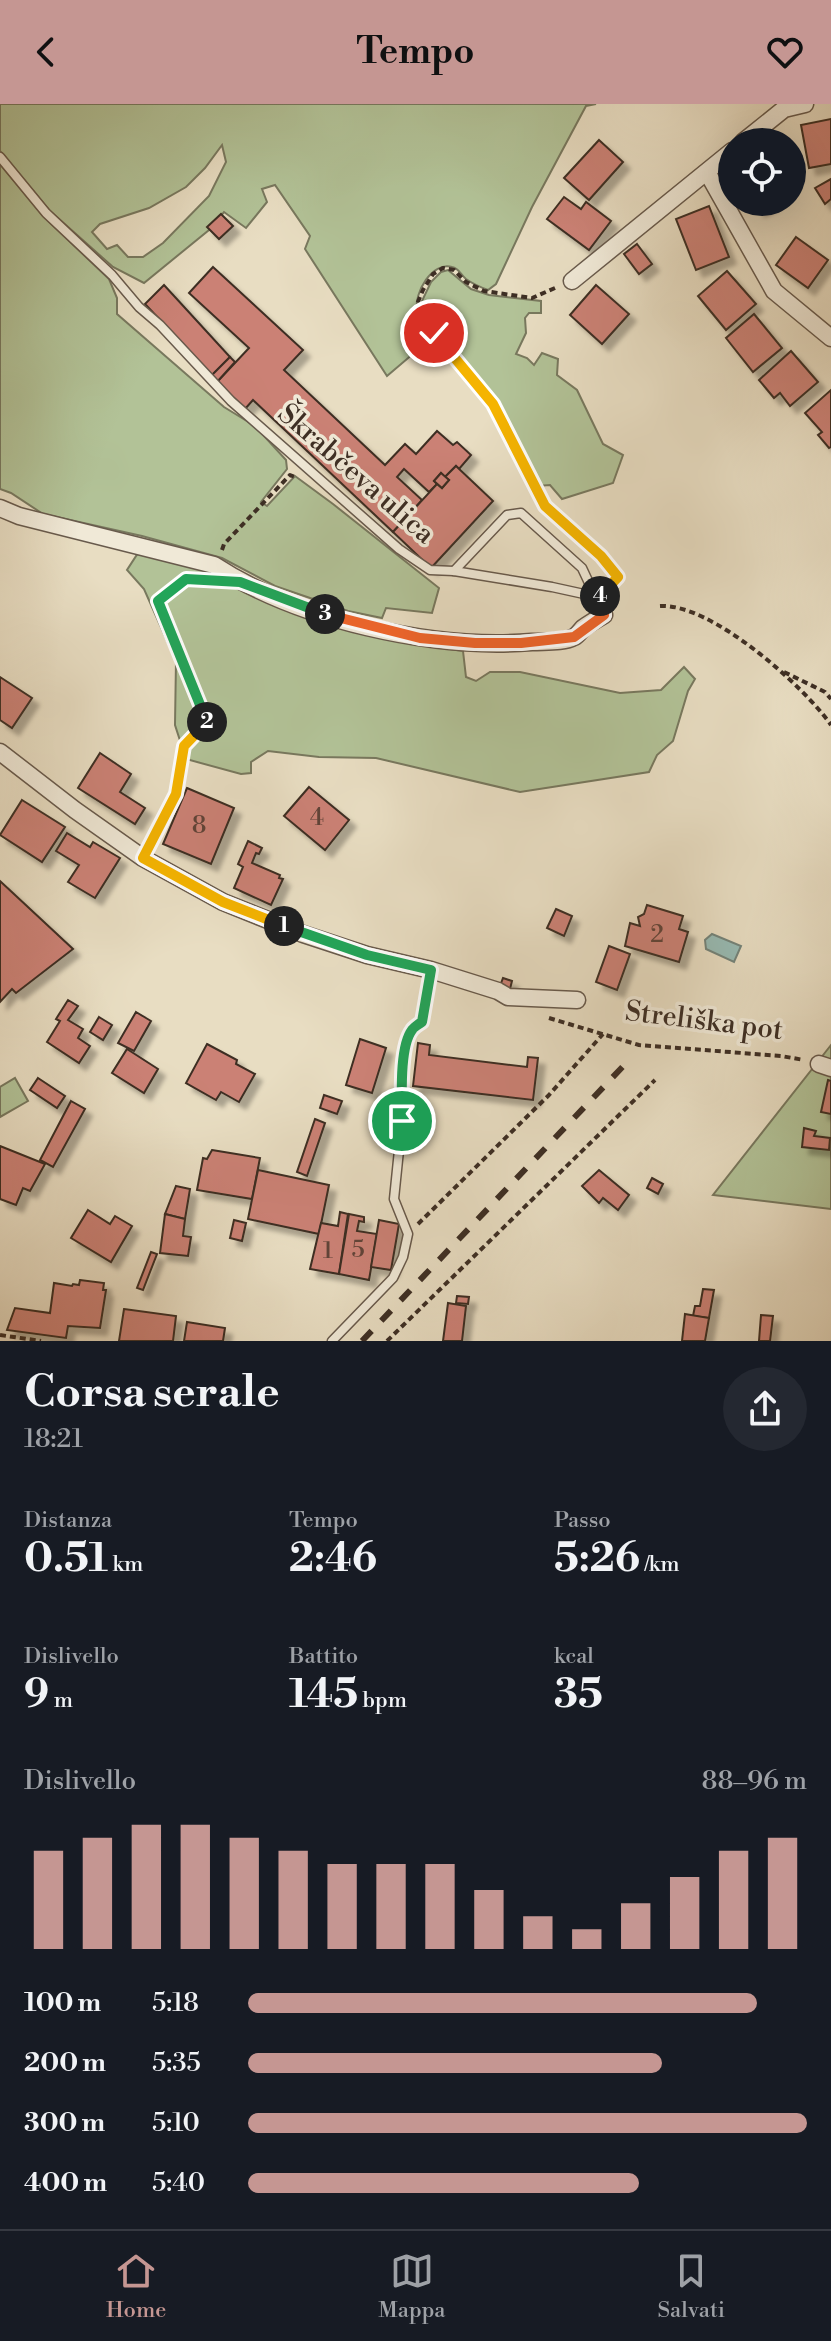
<!DOCTYPE html>
<html lang="it">
<head>
<meta charset="utf-8">
<style>
	:root { --surface:#171b24; --page:#242831; --text:#f1f3f6; --muted:#9ea1a6; --line:#363941; --accent:#c59692 }
	body { margin:0; font-family:"Libre Bodoni",serif; background:var(--page); color:var(--text); height:100vh; display:flex; flex-direction:column; font-size:30px; white-space:nowrap }
	* { box-sizing:border-box; margin:0 }
	p { font-size:26px; color:var(--muted) }
	.icon { flex:none; width:44px; height:44px; fill:none; stroke:currentColor; stroke-width:2; stroke-linecap:round; stroke-linejoin:round }
	.map { position:relative; height:1237px; overflow:hidden }
	.panel { display:flex; flex-direction:column; background:var(--surface); flex:1 }
	.panel>* { flex:none }
	.fabs { position:absolute; left:718px; top:24px; display:grid; gap:16px }
	.fabs a { display:grid; place-items:center; width:88px; height:88px; border-radius:50%; background:var(--surface); box-shadow:0 8px 32px #0002; font-size:40px }
	.pin { position:absolute; display:grid; place-items:center; width:68px; height:68px; color:#fff; margin:-34px; border:4px solid #fff; border-radius:50%; box-shadow:0 2px 8px #0007 }
	.km { position:absolute; width:40px; height:40px; margin:-20px; border-radius:50%; background:#222; color:#fff; font-size:22px; line-height:40px; text-align:center }
	.round { display:grid; place-items:center; flex:none; width:84px; height:84px; border-radius:42px; background:var(--page) }
	.head { display:flex; align-items:center; justify-content:space-between; height:136px; padding:0 24px }
	h1 { font-size:44px; font-weight:800; line-height:60px }
	.stats { display:grid; grid-template-columns:repeat(3,1fr); gap:12px; height:136px; padding:8px 24px }
	.stats div { display:grid; align-content:center }
	.stats b { font-size:40px; font-weight:800 }
	.stats small { font-size:22px; font-weight:400 }
	.stats p { font-size:22px }
	.chart { height:224px; padding:16px 24px }
	.chart p { display:flex; justify-content:space-between }
	.chart svg { width:100%; height:144px; margin-top:8px; stroke:var(--accent); stroke-width:6 }
	ul { padding:0 24px; list-style:none; font-size:26px }
	li { display:grid; grid-template-columns:128px 96px 1fr; align-items:center; height:60px }
	li i { height:20px; border-radius:10px; background:var(--accent) }
	header { display:flex; justify-content:space-between; align-items:center; height:104px; padding:0 24px; background:var(--accent); color:#111; font-size:36px; font-weight:800 }
	.dock { display:flex; justify-content:space-around; align-items:center; height:112px; border-top:2px solid var(--line); background:var(--surface); font-size:22px; color:var(--muted) }
	.dock a { display:grid; justify-items:center; gap:4px }
	.dock .on { color:var(--accent) }
	.map>svg:first-child { display:block }
</style>
</head>
<body>
<header><svg class="icon" aria-label="back" viewBox="0 0 24 24"><path d="M15 5l-7 7 7 7"/></svg>Tempo<svg class="icon" aria-label="heart" viewBox="0 0 24 24"><path d="M12 20l-8-8c-3-5 5-10 8-4 3-6 11-1 8 4z"/></svg></header>
<div class="map">
<svg width="831" height="1237" viewBox="0 0 831 1237">
	<defs>
		<filter id="shadow"><feDropShadow dx="7" dy="7" stdDeviation="2" flood-color="#0004"/></filter>
	</defs>
	<rect width="100%" height="100%" fill="#e8ddc2"/>
	<filter id="stains"><feTurbulence type="fractalNoise" baseFrequency=".0025" numOctaves="4"/><feColorMatrix values="0 0 0 0 .2 0 0 0 0 .09 0 0 0 0 .02 0 0 0 .5 -.17"/></filter>
	<radialGradient id="worn" r=".72"><stop offset=".6" stop-color="#630" stop-opacity="0"/><stop offset="1" stop-color="#630" stop-opacity=".3"/></radialGradient>
	<g fill="#b2c297" stroke="#78785e" stroke-width="2" fill-rule="evenodd">
		<path d="M0 0H596L586 2 532 103 496 180 488 186C480 183 473 180 466 175 461 171 459 164 452 163 432 157 414 189 417 206 418 216 427 225 434 232L387 272 305 145 310 132 275 81 262 85 267 98 246 124 224 108 209 126 144 179 113 163 49 106 0 47ZM222 41 226 58 209 92 163 139 143 153H128L117 141 107 145 92 128 100 120 149 104 186 83 205 64Z"/>
		<path d="M0 60 44 113 109 175 117 194V210L224 303 255 322 286 356 287 365 261 398 267 402 295 372 333 400 439 484 432 509 386 504 382 514 348 507 275 482 222 454 142 432 43 410 11 389 0 385Z"/>
		<path d="M448 166 471 185 489 191 541 197V209H529L525 214 526 229 516 250 527 254 534 261 542 249 558 255 557 271 577 286 603 340 623 351 613 379 562 395 550 381 537 382 505 316 490 292 464 265 424 211 421 199 431 178 441 168Z"/>
		<path d="M140 446 217 468 337 522 390 536 463 547 466 573 476 577 490 568H520L620 589 661 586 684 563 695 575 688 587 673 637 657 651 649 668 520 688 376 654 319 653 268 647 251 658V669L241 670 186 655 175 621 176 557 144 485 127 466Z"/>
		<path d="M831 941V1105L713 1091Z"/>
		<path d="M15 974 28 997 0 1013V983Z"/>
	</g>
	<path fill="#97bbb4" stroke="#73837a" stroke-width="2" d="M712 830 741 842 734 858 706 845 705 836Z"/>
	<g fill="#cb8174" stroke="#3d2e24" stroke-width="2" filter="url(#shadow)">
		<path d="M831 15V60L809 64 801 21Z"/>
		<path d="M599 36 623 58 589 96 564 74Z"/>
		<path d="M831 75V95L825 100 815 84Z"/>
		<path d="M564 93 581 105 586 98 611 117 589 146 547 115Z"/>
		<path d="M754 98H773L758 106Z"/>
		<path d="M709 102 729 153 696 166 676 115Z"/>
		<path d="M221 110 233 122 219 135 207 123Z"/>
		<path d="M796 133 828 156 808 184 776 161Z"/>
		<path d="M637 140 652 160 639 170 624 150Z"/>
		<path d="M213 163 303 246 284 266 385 361 405 340 416 350 437 327 453 341 457 338 471 351 459 365 456 362 445 373 441 369 434 377 437 380 429 388 404 365 397 373 422 396 393 428 253 296 245 305 217 278 249 244 189 189Z"/>
		<path d="M727 167 756 200 726 226 698 192Z"/>
		<path d="M164 181 230 253 212 271 145 200Z"/>
		<path d="M596 181 629 210 602 240 570 211Z"/>
		<path d="M754 210 782 244 753 268 726 234Z"/>
		<path d="M791 247 818 278 790 302 780 289 774 294 759 276Z"/>
		<path d="M230 253 235 258 217 278 212 271Z"/>
		<path d="M831 286V343L829 344 818 331 822 328 805 309Z"/>
		<path d="M456 362 493 397 431 464 393 428 437 380 442 384 449 376 445 373Z"/>
		<path d="M441 369 449 376 442 384 434 377Z"/>
		<path d="M0 573 32 594 12 624 0 616Z"/>
		<path d="M100 649 131 670 120 688 145 704 135 720 78 684Z"/>
		<path d="M309 683 349 716 325 746 284 712Z"/>
		<path d="M187 684 234 704 211 760 163 740Z"/>
		<path d="M22 696 65 723 42 758 0 731Z"/>
		<path d="M67 729 90 743 93 738 120 754 95 794 68 778 79 761 56 747Z"/>
		<path d="M248 737 262 744 259 750 256 749 252 759 280 771 279 774 283 775 271 801 234 784 243 763 238 760Z"/>
		<path d="M0 777 73 845 16 889 12 885 0 898Z"/>
		<path d="M647 801 683 812 679 825 688 828 679 858 625 842 630 819 640 822 638 813 644 810Z"/>
		<path d="M556 805 572 812 564 832 547 824Z"/>
		<path d="M609 842 630 850 617 886 596 878Z"/>
		<path d="M503 874 512 877 510 885 500 882Z"/>
		<path d="M68 896 78 902 68 916 83 925 78 934 90 942 79 959 47 938 60 917 56 915Z"/>
		<path d="M136 908 151 917 134 947 118 939Z"/>
		<path d="M99 913 112 921 103 936 90 928Z"/>
		<path d="M360 935 386 944 372 989 346 981Z"/>
		<path d="M418 939 430 941 429 951 527 963 528 953 538 954 533 996 413 982Z"/>
		<path d="M207 940 237 956 236 960 255 970 239 998 221 988 216 996 186 979Z"/>
		<path d="M127 945 158 965 144 989 112 969Z"/>
		<path d="M38 974 65 992 57 1004 30 986Z"/>
		<path d="M828 976 831 977V1010L821 1008Z"/>
		<path d="M324 991 342 997 337 1010 320 1004Z"/>
		<path d="M71 997 85 1005 53 1063 40 1056Z"/>
		<path d="M315 1015 325 1019 307 1072 297 1068Z"/>
		<path d="M804 1024 816 1027 814 1032 830 1034 829 1046 802 1043Z"/>
		<path d="M0 1042 45 1060 30 1087 23 1084 16 1101 0 1095Z"/>
		<path d="M212 1046 260 1054 252 1095 197 1086 203 1054 207 1055Z"/>
		<path d="M258 1066 329 1081 319 1130 248 1115Z"/>
		<path d="M599 1066 629 1091 618 1106 603 1094 599 1099 582 1082Z"/>
		<path d="M652 1074 663 1080 658 1090 647 1084Z"/>
		<path d="M176 1082 190 1085 185 1115 165 1110Z"/>
		<path d="M88 1106 110 1120 115 1112 132 1122 111 1158 71 1134Z"/>
		<path d="M340 1108 348 1110 339 1170 310 1165 321 1119 338 1122Z"/>
		<path d="M165 1110 185 1115 183 1132 191 1133 188 1152 160 1149Z"/>
		<path d="M349 1110 364 1113V1118L359 1117 357 1127 377 1130 369 1176 339 1170Z"/>
		<path d="M234 1116 246 1119 242 1137 230 1134Z"/>
		<path d="M379 1116 399 1120 391 1166 371 1163Z"/>
		<path d="M151 1148 157 1150 143 1186 137 1184Z"/>
		<path d="M80 1176 104 1179 103 1186H106L100 1224 68 1222 66 1234 7 1226 15 1204 50 1209 54 1179 72 1182 73 1180 79 1181Z"/>
		<path d="M703 1185 714 1186 709 1214 693 1212 695 1202H700Z"/>
		<path d="M457 1192 469 1193 468 1200 456 1199Z"/>
		<path d="M448 1199 466 1202 462 1237H443Z"/>
		<path d="M124 1205 176 1212 173 1237H119Z"/>
		<path d="M685 1210 709 1214 705 1237H682Z"/>
		<path d="M761 1211 773 1212 770 1237H759Z"/>
		<path d="M187 1218 225 1224 223 1237H184Z"/>
	</g>
	<g fill="none" stroke-linecap="round" stroke-linejoin="round">
		<g stroke="#685a4c" stroke-width="11">
			<g id="lane">
				<path d="M0 53 46 109 112 171 139 203 160 221 231 297 399 445 430 466 454 467 552 483 584 490 596 495"/>
				<path d="M454 467 507 411 521 409 582 464 604 511"/>
				<path d="M332 1237 393 1174 403 1153 408 1130 394 1095 402 1017 401 982 406 942 412 925 422 918"/>
			</g>
		</g>
		<g stroke="#685a4c" stroke-width="19">
			<g id="street">
				<path d="M743 38 784 5 805 0"/>
				<path d="M707 68 774 187 831 234"/>
				<path d="M572 177 732 47"/>
				<path d="M0 404 19 412 214 461C298 516 432 546 532 538 544 537 563 539 574 533 578 531 580 527 583 524 590 519 597 515 604 511"/>
				<path d="M0 648 75 706 143 754 223 798 303 830 367 851 431 866 498 887 508 893 577 896"/>
				<path d="M819 960 831 964"/>
			</g>
		</g>
		<g stroke="#3d2e24" stroke-width="4" stroke-dasharray="6 4" stroke-linecap="butt">
			<path d="M555 184 532 194 484 187 466 178 454 166 443 164 433 170 423 186 417 200 422 213 493 300 545 402 601 452 618 473 606 485"/>
			<path d="M222 446 224 440 290 371 295 373"/>
			<path d="M660 502C711 499 803 581 831 621"/>
			<path d="M784 568 825 588 831 595"/>
			<path d="M151 738 176 690 184 642 208 619 158 497 186 475H190"/>
			<path d="M424 907 428 884"/>
			<path d="M549 914 639 941 781 952 804 956"/>
			<path d="M418 1120 549 991 603 930"/>
			<path d="M0 1231 41 1237"/>
			<path d="M387 1237 655 976"/>
		</g>
		<use href="#lane" stroke="#f0e9d7" stroke-width="8"/>
		<use href="#street" stroke="#f0e9d7" stroke-width="16"/>
		<path stroke="#3d2e24" stroke-width="6" stroke-dasharray="14 14" stroke-linecap="butt" d="M362 1237 631 954"/>
	</g>
	<g fill="none" stroke-linecap="round" stroke-linejoin="round">
		<g stroke="#fff" stroke-width="16">
			<path id="split-1" d="M284 822 367 851 431 866 422 918C420 919 413 924 412 926 399 943 402 995 402 1017"/>
		</g>
		<g stroke="#fff" stroke-width="16">
			<path id="split-2" d="M207 618 184 642 176 690 143 754 223 798 284 822"/>
		</g>
		<g stroke="#fff" stroke-width="16">
			<path id="split-3" d="M207 618 158 497 186 475 240 478 325 510"/>
		</g>
		<g stroke="#fff" stroke-width="16">
			<path id="split-4" d="M325 510 420 534 475 539H521L574 533 604 511 596 495 600 492"/>
		</g>
		<g stroke="#fff" stroke-width="16">
			<path id="split-5" d="M434 229 493 300 545 402 601 452 618 473 600 492"/>
		</g>
		<use href="#split-1" stroke="#22a559" stroke-width="10"/>
		<use href="#split-2" stroke="#f5b400" stroke-width="10"/>
		<use href="#split-3" stroke="#22a559" stroke-width="10"/>
		<use href="#split-4" stroke="#f0652b" stroke-width="10"/>
		<use href="#split-5" stroke="#f5b400" stroke-width="10"/>
	</g>
	<g text-anchor="middle" dominant-baseline="central" stroke-width="7" stroke-linejoin="round" paint-order="stroke">
		<g font-size="24" fill="#604338">
			<text x="317" y="714">4</text>
			<text x="199" y="722">8</text>
			<text x="657" y="831">2</text>
			<text x="358" y="1146">5</text>
			<text x="328" y="1147">1</text>
		</g>
		<g font-size="28" fill="#3d2e24" stroke="#f0e9d7">
			<text transform="translate(356 370) rotate(41)">Škrabčeva ulica</text>
			<text transform="translate(704 917) rotate(7)">Streliška pot</text>
		</g>
	</g>
	<rect width="100%" height="100%" filter="url(#stains)"/>
	<rect width="100%" height="100%" fill="url(#worn)"/>
</svg>
<div class="fabs">
<a><svg class="icon" aria-label="locate" viewBox="0 0 24 24"><circle cx="12" cy="12" r="6"/><path d="M12 2v4M12 18v4M2 12h4M18 12h4"/></svg></a>
</div>
<div class="pin" style="left:402px;top:1017px;background:#1e9e55"><svg class="icon" aria-label="arrive" viewBox="0 0 24 24"><path d="M6 21V4h12l-3 4 3 4H6"/></svg></div>
<div class="pin" style="left:434px;top:229px;background:#d93025"><svg class="icon" aria-label="check" viewBox="0 0 24 24"><path d="M5 12l5 5 9-10"/></svg></div>
<b class="km" style="left:284px;top:822px">1</b>
<b class="km" style="left:207px;top:618px">2</b>
<b class="km" style="left:325px;top:510px">3</b>
<b class="km" style="left:600px;top:492px">4</b>
</div>
<section class="panel">
<div class="head"><div><h1>Corsa serale</h1><p>18:21</p></div><a class="round"><svg class="icon" aria-label="share" viewBox="0 0 24 24"><path d="M12 15V3M7 8l5-5 5 5M5 13v7h14v-7"/></svg></a></div>
<div class="stats">
<div><p>Distanza</p><b>0.51<small> km</small></b></div>
<div><p>Tempo</p><b>2:46</b></div>
<div><p>Passo</p><b>5:26<small> /km</small></b></div>
</div>
<div class="stats">
<div><p>Dislivello</p><b>9<small> m</small></b></div>
<div><p>Battito</p><b>145<small> bpm</small></b></div>
<div><p>kcal</p><b>35</b></div>
</div>
<div class="chart"><p><span>Dislivello</span>88–96 m</p>
<svg viewBox="0 0 160 44" preserveAspectRatio="none"><path d="M5 44V14M15 44V10M25 44V6M35 44V6M45 44V10M55 44V14M65 44V18M75 44V18M85 44V18M95 44V26M105 44V34M115 44V38M125 44V30M135 44V22M145 44V14M155 44V10"/></svg>
</div>
<ul>
<li><b>100 m</b>5:18<i style="width:91%"></i></li>
<li><b>200 m</b>5:35<i style="width:74%"></i></li>
<li><b>300 m</b>5:10<i style="width:100%"></i></li>
<li><b>400 m</b>5:40<i style="width:70%"></i></li>
</ul>
</section>
<nav class="dock">
<a class="on"><svg class="icon" aria-label="home" viewBox="0 0 24 24"><path d="M3 11l9-7 9 7M6 9v11h12V9"/></svg>Home</a>
<a><svg class="icon" aria-label="map" viewBox="0 0 24 24"><path d="M3 6l6-2 6 2 6-2v14l-6 2-6-2-6 2zM9 4v14M15 6v14"/></svg>Mappa</a>
<a><svg class="icon" aria-label="saved" viewBox="0 0 24 24"><path d="M7 4h10v16l-5-4-5 4z"/></svg>Salvati</a>
</nav>
</body>
</html>
